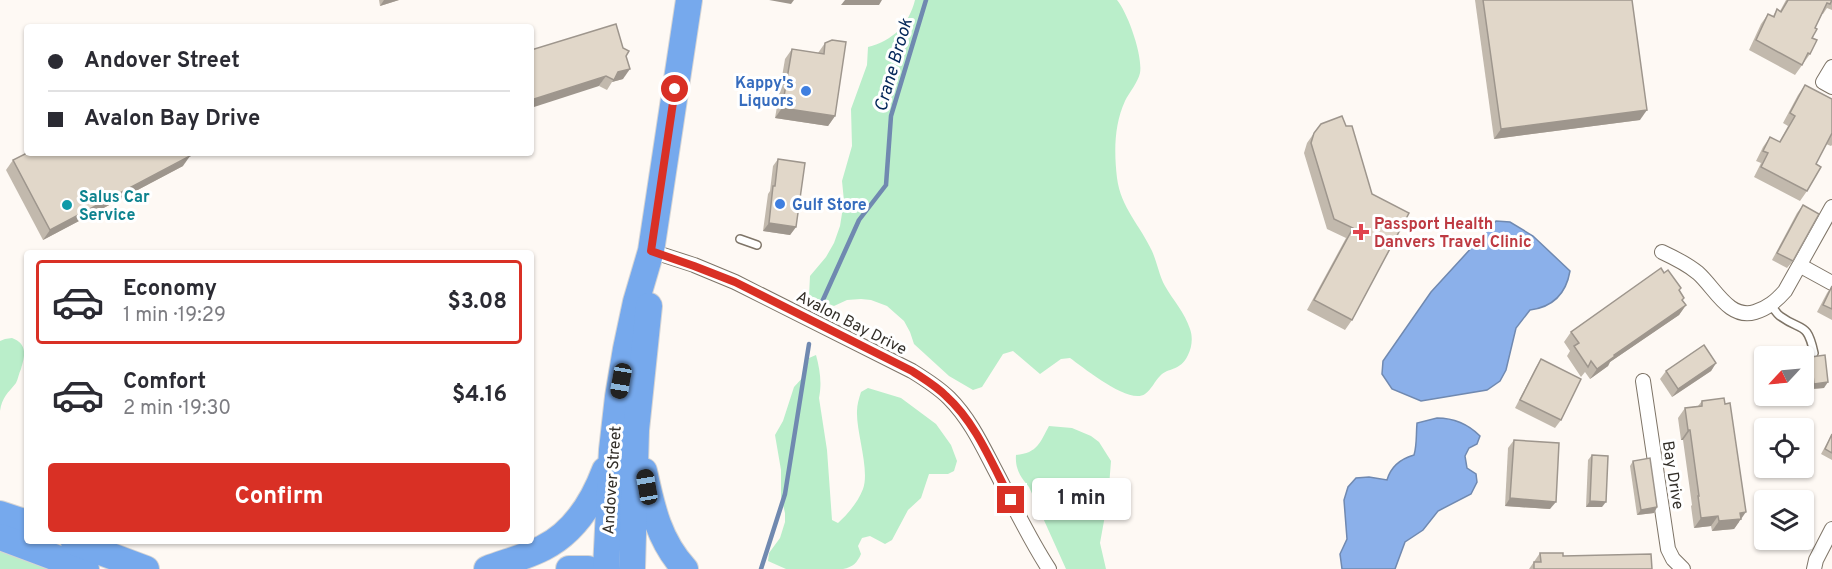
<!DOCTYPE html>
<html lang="en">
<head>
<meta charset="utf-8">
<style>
	:root { --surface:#fff; --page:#f7f7f7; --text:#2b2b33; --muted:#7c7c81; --line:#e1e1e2; --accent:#d93025 }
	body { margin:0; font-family:Overpass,sans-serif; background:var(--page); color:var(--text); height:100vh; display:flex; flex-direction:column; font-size:22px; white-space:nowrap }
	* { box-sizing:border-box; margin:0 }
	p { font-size:20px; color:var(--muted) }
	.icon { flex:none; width:33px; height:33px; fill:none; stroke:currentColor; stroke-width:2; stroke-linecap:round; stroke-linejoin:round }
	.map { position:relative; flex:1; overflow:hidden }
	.details { position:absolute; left:24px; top:250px; width:510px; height:294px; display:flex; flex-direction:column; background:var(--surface); border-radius:6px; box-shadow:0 2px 4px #0004 }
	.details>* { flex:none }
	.hud { position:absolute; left:24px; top:24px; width:510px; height:132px; border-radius:6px; box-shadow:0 2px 4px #0004; display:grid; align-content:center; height:132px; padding:0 24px; background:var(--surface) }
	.needle { width:39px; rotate:244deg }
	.fabs { position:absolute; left:1754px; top:346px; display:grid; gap:12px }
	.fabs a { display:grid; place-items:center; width:60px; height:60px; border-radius:6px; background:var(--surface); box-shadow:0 2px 4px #0004; font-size:30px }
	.end { position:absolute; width:27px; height:27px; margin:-14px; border:8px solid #d93025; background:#fff; box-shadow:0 0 0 3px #fff }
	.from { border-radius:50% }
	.bubble { position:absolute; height:42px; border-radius:6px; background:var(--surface); box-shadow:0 2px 4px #0004; font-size:20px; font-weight:700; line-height:42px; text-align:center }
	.car { position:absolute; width:18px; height:36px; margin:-18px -9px; border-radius:8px; box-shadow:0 0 4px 2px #0007; background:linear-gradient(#222 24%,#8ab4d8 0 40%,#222 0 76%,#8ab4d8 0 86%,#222 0) }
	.hud b { display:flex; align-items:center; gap:21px; height:57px; font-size:22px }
	.hud b+b { border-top:2px solid var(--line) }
	.hud i { width:15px; height:15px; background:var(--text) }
	ul { padding:10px 0 0; list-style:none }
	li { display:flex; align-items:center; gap:18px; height:84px; margin:0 12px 9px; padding:0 12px; border:3px solid transparent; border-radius:6px }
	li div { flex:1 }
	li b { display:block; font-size:22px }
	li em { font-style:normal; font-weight:700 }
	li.on { border-color:var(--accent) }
	li>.icon { width:54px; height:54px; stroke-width:1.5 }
	.cta { display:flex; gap:12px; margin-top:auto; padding:12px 24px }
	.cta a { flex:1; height:69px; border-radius:6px; background:var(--accent); color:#fff; font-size:24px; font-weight:700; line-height:69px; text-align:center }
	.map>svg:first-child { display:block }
</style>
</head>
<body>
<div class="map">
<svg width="1832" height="569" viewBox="0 0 1832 569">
	<rect width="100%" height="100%" fill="#fef9f4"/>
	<g fill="#baeeca">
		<path d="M915,0H1117C1128,13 1143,56 1140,73C1138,82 1129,93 1125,101C1114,125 1114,152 1117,178C1121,208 1140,225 1152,251C1157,262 1159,275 1165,286C1173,300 1185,313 1190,329C1193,337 1192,347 1188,355C1180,372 1168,367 1160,376C1155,381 1151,390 1145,394C1129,405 1084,368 1070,358L1061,359L1040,374L1013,351L1003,354L982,387L973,390L949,376L914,344L910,332L904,321L887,306L871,300L861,299L847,300L834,306L809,296L810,276L826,257L834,243L840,226L844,201L842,181L852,146L851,109L867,65L868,47C893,41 909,24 915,0Z"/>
		<path d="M12,338C28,344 25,356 21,369C19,373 18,379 16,383C8,393 2,397 0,411V341L5,339Z"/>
		<path d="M816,355C820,370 822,383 819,398L827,450L832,520L838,523C848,514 858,502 863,489C870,470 856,432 857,411C857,405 859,398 861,392L868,388L901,398L936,424L951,445L957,461L954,471L948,474H929L921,498L908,510L892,540L885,544L870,536L862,538L858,546L861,554C857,563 853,567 843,569H786L768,561L769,553L780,538L785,522V513L781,496V470L775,435L783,421L794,387L805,375L809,358Z"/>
		<path d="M1049,426L1072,428L1091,436L1099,442L1111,461L1108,499L1100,543L1106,569H1066L1029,487C1020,477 1015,468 1016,455C1038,453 1040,442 1049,426Z"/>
		<polygon points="0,545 50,569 0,569"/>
	</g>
	<g fill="#8bb0ea" stroke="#7089b0" stroke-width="1.5">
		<path d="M1496,221L1510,222L1533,236L1570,271C1566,294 1553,307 1530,310L1516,328L1506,370L1500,381L1487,390L1421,401L1392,389L1382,374L1383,361L1431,292Z"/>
		<path d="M1437,418C1454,418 1468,424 1480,436L1477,444L1469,448L1465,456L1467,468L1476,474L1477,482L1471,494L1438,511L1423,530L1405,542L1395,569H1342L1340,554L1347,539L1344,500L1348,487L1356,478L1369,477L1387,480C1391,466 1400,459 1414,455C1417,445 1416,435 1417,423Z"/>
	</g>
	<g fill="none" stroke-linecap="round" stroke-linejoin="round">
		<g stroke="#7089b0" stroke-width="4.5">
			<polyline points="822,302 859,220 886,185 891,116 926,0"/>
			<polyline points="761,569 785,494 809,344"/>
		</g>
		<g stroke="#7e7467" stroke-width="10">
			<g id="lane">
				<polyline points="740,239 757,245"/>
				<path d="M1771,305C1774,309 1777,314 1780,316C1802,332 1807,321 1814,353"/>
			</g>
		</g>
		<g stroke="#7e7467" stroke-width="16">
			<g id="street">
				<polyline points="1832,67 1823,82 1832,87"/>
				<path d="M651,251L694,265L735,282L912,371C925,379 938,387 949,398C969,418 981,443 994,468C1012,502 1028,537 1049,569"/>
				<path d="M1662,252C1675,258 1687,264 1698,273C1715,288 1729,320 1755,312C1768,308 1776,301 1785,291L1832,207"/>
				<polyline points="1801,266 1832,283"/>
				<polyline points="1643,381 1668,549 1673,559 1683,569"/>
				<polyline points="1814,569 1816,560 1832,529"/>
			</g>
		</g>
		<g stroke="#d6d5d4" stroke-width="28">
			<g id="highway">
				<path d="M644,471C652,508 659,541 685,569"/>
				<polyline points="0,514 27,523"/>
				<polyline points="0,537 86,569"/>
				<polyline points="74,542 146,569"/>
				<path d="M487,569C505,562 526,557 543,548C575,532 593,502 605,470"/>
				<polyline points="569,569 588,569"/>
				<polyline points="606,569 612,450 618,397 626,349 636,302 651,251 689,0"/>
				<polyline points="632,569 636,430 649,306"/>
			</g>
		</g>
		<use href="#lane" stroke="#fff" stroke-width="7"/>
		<use href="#street" stroke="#fff" stroke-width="14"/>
		<use href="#highway" stroke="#76a9ed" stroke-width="26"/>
	</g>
	<g fill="#c2b9ad">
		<polygon points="379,0 399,0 380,6"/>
		<polygon points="1475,0 1632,0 1640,120 1494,139"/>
		<polygon points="1786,0 1832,0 1832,10 1827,8 1823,14 1822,14 1815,28 1810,54 1795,75 1749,50 1761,24 1768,14 1773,16 1777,9 1780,11"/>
		<polygon points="825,43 835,116 828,126 775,118 785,59 792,49 818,53"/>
		<polygon points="623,48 626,56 623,79 612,82 607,90 599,86"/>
		<polygon points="1805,85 1832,99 1832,145 1831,146 1826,144 1816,164 1807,191 1800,201 1754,177 1761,163 1756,161 1763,147 1770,137 1779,142 1788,126 1783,123 1798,95"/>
		<polygon points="1346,126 1372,194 1352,320 1345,330 1307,310 1346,238 1327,229 1304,153 1307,143 1314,133"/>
		<polygon points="778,159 796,227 790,235 763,231 768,194 770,191 773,166"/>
		<polygon points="13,160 183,166 43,240 6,170"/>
		<polygon points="1803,205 1793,261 1787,268 1772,260 1797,213"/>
		<polygon points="1664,273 1684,298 1682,300 1686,305 1679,315 1610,362 1608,366 1590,379 1585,372 1581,377 1567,356 1570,351 1564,342 1571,332"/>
		<polygon points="1832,286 1832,320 1817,312 1827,293"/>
		<polygon points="1811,357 1824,388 1811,389 1808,362"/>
		<polygon points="1541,359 1561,420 1555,428 1515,408 1536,367"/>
		<polygon points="1716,363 1711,371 1672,397 1660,379 1666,371"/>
		<polygon points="1702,401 1739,522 1734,529 1712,531 1711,526 1694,528 1691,506 1692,505 1683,440 1681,440 1678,418 1685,408 1698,406"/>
		<polygon points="1832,434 1832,460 1821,454"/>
		<polygon points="1514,440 1550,509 1505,506 1508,448"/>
		<polygon points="1592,455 1602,507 1586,507 1588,460"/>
		<polygon points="1633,461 1657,507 1654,513 1637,515 1630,466"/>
		<polygon points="1540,553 1563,556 1652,569 1529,569"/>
	</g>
	<g fill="#9e968d">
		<polygon points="384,0 399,0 380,6"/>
		<polygon points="769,0 794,0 791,4"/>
		<polygon points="845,0 882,0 879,5 841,5"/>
		<polygon points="630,69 623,79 612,82 618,72"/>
		<polygon points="606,76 599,86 531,108 531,100"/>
		<polygon points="782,108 835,116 828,126 775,118"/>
		<polygon points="1647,110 1640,120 1494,139 1501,129"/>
		<polygon points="190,156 183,166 43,240 50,230"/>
		<polygon points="769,223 796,227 790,235 763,231"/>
		<polygon points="1686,305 1679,315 1610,362 1608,366 1590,379 1597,369 1614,355"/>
		<polygon points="1716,363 1711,371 1672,397 1678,389"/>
		<polygon points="1828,382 1824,388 1811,389 1814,384"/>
		<polygon points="1688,430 1690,430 1683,440 1681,440"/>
		<polygon points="1510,498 1556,502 1550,509 1505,506"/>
		<polygon points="1590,501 1606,502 1602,507 1586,507"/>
		<polygon points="1657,507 1654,513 1637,515 1641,510"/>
		<polygon points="1746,512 1734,529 1712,531 1719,521 1740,513"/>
		<polygon points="1718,516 1711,526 1694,528 1701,518"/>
	</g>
	<g fill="#e1d7c9" stroke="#9e968d" stroke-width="1.5">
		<polygon points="1483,0 1632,0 1647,110 1501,129"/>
		<polygon points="1788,0 1832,0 1830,4 1827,3 1815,28 1817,29 1812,38 1817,40 1810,54 1808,53 1802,65 1756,40 1768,14 1774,17 1777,9 1781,12"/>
		<polygon points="616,24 623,48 629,51 626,56 630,69 618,72 614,80 606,76 531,100 531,50"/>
		<polygon points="832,40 846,42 835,116 782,108 792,49 824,54 825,43"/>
		<polygon points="1805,85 1832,99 1832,133 1816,164 1821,167 1807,191 1761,167 1768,153 1763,151 1770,137 1780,142 1795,116 1790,113"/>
		<polygon points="1342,116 1346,126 1352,126 1372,194 1409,213 1352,320 1314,300 1353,228 1334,219 1311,143 1314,133 1321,124"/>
		<polygon points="27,153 189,153 190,156 50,230 13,160"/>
		<polygon points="778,159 805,163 796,227 769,223 773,186 775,186"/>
		<polygon points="1803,205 1819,214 1793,261 1777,253"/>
		<polygon points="1661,268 1664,273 1668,270 1681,288 1679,290 1684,298 1682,300 1686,305 1614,355 1615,356 1597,369 1591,361 1588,367 1574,346 1579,343 1571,332"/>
		<polygon points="1832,286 1832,309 1823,305"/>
		<polygon points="1704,345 1716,363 1678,389 1666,371"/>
		<polygon points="1825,355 1828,382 1814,384 1811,357"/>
		<polygon points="1541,359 1581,379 1561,420 1520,400"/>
		<polygon points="1724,398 1725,404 1730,403 1746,512 1740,513 1741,519 1719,521 1718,516 1701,518 1698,496 1699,496 1690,430 1688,430 1685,408 1702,406 1702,401"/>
		<polygon points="1832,434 1832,453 1825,449"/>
		<polygon points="1514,440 1559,443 1556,502 1510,498"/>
		<polygon points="1592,455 1608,456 1606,502 1590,501"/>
		<polygon points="1650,458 1657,507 1641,510 1633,461"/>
		<polygon points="1540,553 1563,553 1563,556 1651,554 1652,569 1534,569 1534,562 1541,562"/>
	</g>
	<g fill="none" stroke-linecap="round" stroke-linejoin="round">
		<path stroke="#d93025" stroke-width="8" d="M675,89L651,251L694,266L735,282L912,371C924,379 936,386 946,396C976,423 992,464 1011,500"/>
	</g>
	<g fill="#3f7fe0" stroke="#fff" stroke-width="2">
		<circle cx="806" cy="91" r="6"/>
		<circle cx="780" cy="204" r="6"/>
	</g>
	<circle fill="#0f9aa8" stroke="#fff" stroke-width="2" cx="67" cy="205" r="6"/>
	<path fill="#e0444e" stroke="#fff" stroke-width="2" d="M1358 223h6v6h6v6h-6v6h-6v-6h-6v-6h6z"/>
	<g text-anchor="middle" stroke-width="6" stroke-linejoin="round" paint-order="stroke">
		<g font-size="16" font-weight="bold" fill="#366cbe" stroke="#fff" text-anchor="end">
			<text x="794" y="88">Kappy's<tspan x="794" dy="18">Liquors</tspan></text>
			<text x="792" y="210" text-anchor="start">Gulf Store</text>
		</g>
		<g font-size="16" font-weight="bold" fill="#0d838f" stroke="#fff" text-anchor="start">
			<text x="79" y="202">Salus Car<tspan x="79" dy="18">Service</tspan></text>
		</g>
		<g font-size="16" font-weight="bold" fill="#be3a42" stroke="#fff" text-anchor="start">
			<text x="1374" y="229">Passport Health<tspan x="1374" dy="18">Danvers Travel Clinic</tspan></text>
		</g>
		<g font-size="16" fill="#322e28" stroke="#fff">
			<text transform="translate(852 322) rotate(27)" y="6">Avalon Bay Drive</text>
			<text transform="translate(1674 475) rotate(81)" y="6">Bay Drive</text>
			<text transform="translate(611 480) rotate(-86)" y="6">Andover Street</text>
		</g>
		<g font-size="18" font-style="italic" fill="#042759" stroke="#fff">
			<text transform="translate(893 65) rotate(-74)" y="6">Crane Brook</text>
		</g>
	</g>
</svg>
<div class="fabs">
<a><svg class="needle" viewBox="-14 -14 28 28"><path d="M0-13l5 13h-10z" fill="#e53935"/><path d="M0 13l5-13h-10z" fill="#7c7c81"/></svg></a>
<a><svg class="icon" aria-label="locate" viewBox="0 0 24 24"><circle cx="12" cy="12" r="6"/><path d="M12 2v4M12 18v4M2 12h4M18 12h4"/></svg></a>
<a><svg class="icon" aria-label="layers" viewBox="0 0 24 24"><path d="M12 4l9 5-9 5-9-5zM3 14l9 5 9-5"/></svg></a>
</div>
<i class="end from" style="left:675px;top:89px"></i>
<i class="end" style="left:1011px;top:500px"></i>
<div class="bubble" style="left:1032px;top:478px;width:99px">1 min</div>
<i class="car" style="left:621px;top:381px;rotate:190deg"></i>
<i class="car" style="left:647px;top:487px;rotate:350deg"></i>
<div class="hud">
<b><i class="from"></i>Andover Street</b>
<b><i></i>Avalon Bay Drive</b>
</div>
<section class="details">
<ul>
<li class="on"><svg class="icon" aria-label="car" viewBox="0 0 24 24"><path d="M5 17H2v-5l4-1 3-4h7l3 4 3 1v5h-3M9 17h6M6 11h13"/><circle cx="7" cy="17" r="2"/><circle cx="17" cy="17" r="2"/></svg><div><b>Economy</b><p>1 min · 19:29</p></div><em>$3.08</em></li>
<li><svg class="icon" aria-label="car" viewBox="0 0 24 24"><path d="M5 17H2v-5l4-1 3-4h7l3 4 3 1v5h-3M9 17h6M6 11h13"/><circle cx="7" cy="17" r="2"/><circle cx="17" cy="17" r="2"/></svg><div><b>Comfort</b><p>2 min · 19:30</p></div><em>$4.16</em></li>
</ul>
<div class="cta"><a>Confirm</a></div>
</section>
</div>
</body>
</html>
